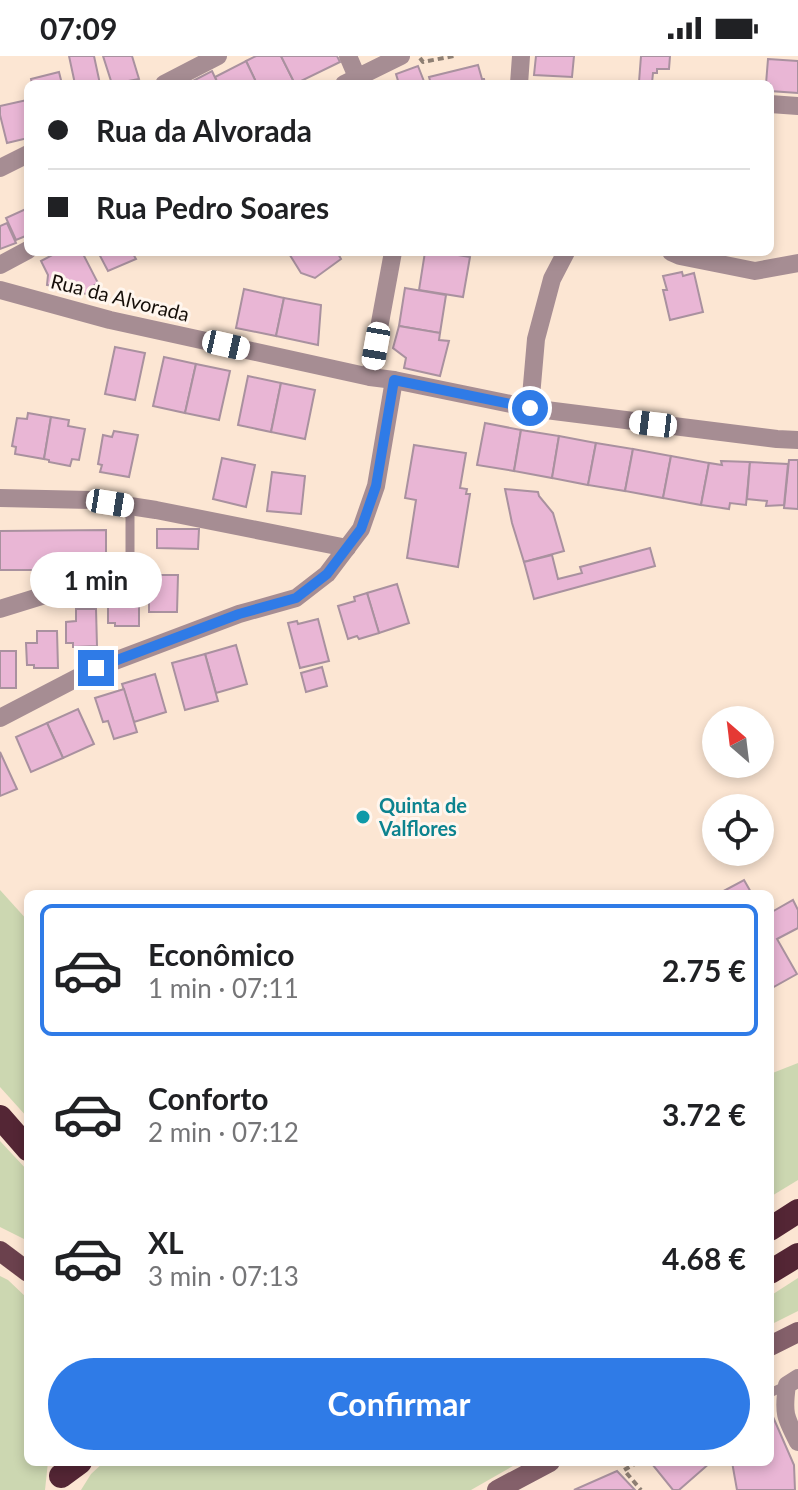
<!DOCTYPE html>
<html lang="pt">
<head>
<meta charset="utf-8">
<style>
	:root { --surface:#fff; --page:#f2f2f2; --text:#202124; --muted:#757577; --line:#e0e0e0; --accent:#2f7be7 }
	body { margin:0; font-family:Lato,sans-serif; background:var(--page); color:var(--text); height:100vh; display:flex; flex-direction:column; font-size:30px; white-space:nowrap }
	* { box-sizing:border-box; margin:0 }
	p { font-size:26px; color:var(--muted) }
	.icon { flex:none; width:44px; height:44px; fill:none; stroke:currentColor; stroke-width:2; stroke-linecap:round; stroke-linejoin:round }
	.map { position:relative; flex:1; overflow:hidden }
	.side { position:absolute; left:24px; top:834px; width:750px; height:576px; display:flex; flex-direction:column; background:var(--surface); border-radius:12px; box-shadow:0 4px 12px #0003 }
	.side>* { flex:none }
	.banner { position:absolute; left:24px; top:24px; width:750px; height:176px; border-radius:12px; box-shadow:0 4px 12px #0003; display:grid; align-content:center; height:176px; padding:0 24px; background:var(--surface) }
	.needle { width:52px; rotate:332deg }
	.tools { position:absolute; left:702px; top:650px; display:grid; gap:16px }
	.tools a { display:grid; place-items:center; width:72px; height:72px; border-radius:50%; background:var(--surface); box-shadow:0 4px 12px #0003; font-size:40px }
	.end { position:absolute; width:36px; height:36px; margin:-18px; border:10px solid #2f7be7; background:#fff; box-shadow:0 0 0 4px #fff }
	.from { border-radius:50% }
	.bubble { position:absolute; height:56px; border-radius:28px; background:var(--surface); box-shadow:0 4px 12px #0003; font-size:26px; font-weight:700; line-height:56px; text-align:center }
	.car { position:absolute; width:24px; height:48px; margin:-24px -12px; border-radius:10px; box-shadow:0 0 6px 2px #0007; background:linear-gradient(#fff 24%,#345 0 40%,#fff 0 76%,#345 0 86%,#fff 0) }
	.banner b { display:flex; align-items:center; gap:28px; height:76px; font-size:30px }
	.banner b+b { border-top:2px solid var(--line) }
	.banner i { width:20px; height:20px; background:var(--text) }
	ul { padding:14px 0 0; list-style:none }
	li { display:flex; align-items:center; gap:24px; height:132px; margin:0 16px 12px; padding:0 8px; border:4px solid transparent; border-radius:12px }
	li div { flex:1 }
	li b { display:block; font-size:30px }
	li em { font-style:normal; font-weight:700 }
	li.on { border-color:var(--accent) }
	li>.icon { width:72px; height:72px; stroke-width:1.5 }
	.action { display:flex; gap:16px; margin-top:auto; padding:16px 24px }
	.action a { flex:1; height:92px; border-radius:48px; background:var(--accent); color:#fff; font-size:32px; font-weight:700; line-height:92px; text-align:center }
	.status { display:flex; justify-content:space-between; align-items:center; height:56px; padding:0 40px; background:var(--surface); direction:ltr }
	.status svg { height:22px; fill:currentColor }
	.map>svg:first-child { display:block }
</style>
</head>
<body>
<div class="status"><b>07:09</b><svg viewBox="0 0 49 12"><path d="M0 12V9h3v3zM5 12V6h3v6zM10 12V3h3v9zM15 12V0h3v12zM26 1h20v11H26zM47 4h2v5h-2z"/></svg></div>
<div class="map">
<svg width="798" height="1434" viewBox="0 0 798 1434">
	<rect width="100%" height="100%" fill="#fce6d3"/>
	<g fill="#ccd7b1">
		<polygon points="0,834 28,865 28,1062 0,1031"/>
		<polygon points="798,1007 798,1124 770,1141 770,1018"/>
		<polygon points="0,1085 28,1115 28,1185 0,1171"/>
		<polygon points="0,1220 8,1224 28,1243 28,1406 48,1406 45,1434 0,1434"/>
		<polygon points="798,1222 798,1255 770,1269 770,1240"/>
		<polygon points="104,1406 263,1406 343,1410 394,1406 520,1406 471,1434 81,1434 91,1418"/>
	</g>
	<g fill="#e9b6d5" stroke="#a9919f" stroke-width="2">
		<polygon points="69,0 94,0 100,28 75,28"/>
		<polygon points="103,0 132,0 139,23 112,28"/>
		<polygon points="256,0 281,0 295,28 257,28 246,5"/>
		<polygon points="281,0 337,0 340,6 295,28"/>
		<polygon points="536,0 574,0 572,21 534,19"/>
		<polygon points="641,0 670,0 669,13 657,13 657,17 653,17 652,27 639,26"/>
		<polygon points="768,3 798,5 798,37 770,35 770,28 766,28"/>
		<polygon points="246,5 257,28 218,28 215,21"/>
		<polygon points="478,9 482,23 484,23 485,28 431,28 429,21"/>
		<polygon points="418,10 425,28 399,28 396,18"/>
		<polygon points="212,15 218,28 187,28"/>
		<polygon points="59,16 62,28 32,28 31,23"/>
		<polygon points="27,44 28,82 7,87 0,59 0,50"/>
		<polygon points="28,152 28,179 16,184 6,162"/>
		<polygon points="7,167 16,187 0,193 0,170"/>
		<polygon points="58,196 82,196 98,227 91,231 91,239 47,229 48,219 41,205"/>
		<polygon points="98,196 132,196 136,203 108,215"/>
		<polygon points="288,196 337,196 341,203 315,222 301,217"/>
		<polygon points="425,196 440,196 470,201 463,241 419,234"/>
		<polygon points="682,216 683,220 694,217 703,256 670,264 663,234 667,234 663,220"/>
		<polygon points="405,232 446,239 440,277 399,270"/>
		<polygon points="244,233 284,242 276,280 236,272"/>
		<polygon points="284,242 321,249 318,289 276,280"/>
		<polygon points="399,270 440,277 439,284 449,285 440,320 404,312 406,302 393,292"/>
		<polygon points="115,291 145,297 135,344 105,338"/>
		<polygon points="164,301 196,308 185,357 153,350"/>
		<polygon points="196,308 230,315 219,364 185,357"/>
		<polygon points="248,320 281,327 271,376 238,369"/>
		<polygon points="281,327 315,334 305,383 271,376"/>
		<polygon points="28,357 51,361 44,403 15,398 16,391 12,390 17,362 27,363"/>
		<polygon points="51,361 69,364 68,370 85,373 79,404 72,403 70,410 49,406 49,404 44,403"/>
		<polygon points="485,367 521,374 514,415 477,409"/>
		<polygon points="521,374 559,380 552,422 514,415"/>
		<polygon points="114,375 138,379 129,421 100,416 102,409 98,408 103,379 112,381"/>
		<polygon points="559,380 596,387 588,429 552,422"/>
		<polygon points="596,387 633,393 625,435 588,429"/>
		<polygon points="414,389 466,397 460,432 467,433 466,438 470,438 458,511 407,502 416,444 405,442"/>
		<polygon points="633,393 671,400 663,442 625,435"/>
		<polygon points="671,400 709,407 701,449 663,442"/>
		<polygon points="222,402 255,409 246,451 213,443"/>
		<polygon points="789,404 798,404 798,453 784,452"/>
		<polygon points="721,405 750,406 746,449 730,447 729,453 701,449 709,407 722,409"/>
		<polygon points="750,406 788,408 784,449 766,450 767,445 747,443"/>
		<polygon points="272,416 305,420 301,458 267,455"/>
		<polygon points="505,433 538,436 539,440 553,457 564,495 524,506 512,467"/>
		<polygon points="157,473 199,473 198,493 157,492"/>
		<polygon points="106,474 106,514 0,514 0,475"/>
		<polygon points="650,492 655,510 534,543 524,506 552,499 558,523 582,517 580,511"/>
		<polygon points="156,519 178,519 177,556 149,556 149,533 156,533"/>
		<polygon points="397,528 409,567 379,577 367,537"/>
		<polygon points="118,533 139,533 139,570 115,570 115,567 108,567 108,545 118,545"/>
		<polygon points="367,537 379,577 359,583 357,580 348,583 338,550 355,545 354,541"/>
		<polygon points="76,553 96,553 97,590 73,591 73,587 66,587 66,566 76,565"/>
		<polygon points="318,563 329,605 300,612 288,567 297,565 298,568"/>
		<polygon points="37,575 57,575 58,612 34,612 34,609 27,609 26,587 37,587"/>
		<polygon points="236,589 247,628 216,637 205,598"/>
		<rect x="0" y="595" width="16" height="37"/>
		<polygon points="205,598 218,645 185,654 172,607"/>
		<polygon points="322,611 327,630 306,636 301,617"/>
		<polygon points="155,618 166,656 134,666 122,628"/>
		<polygon points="124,633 137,676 114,683 108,665 103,666 95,642"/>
		<polygon points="78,653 94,688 63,702 47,667"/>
		<polygon points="47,667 63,702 31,716 16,681"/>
		<polygon points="0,696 17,733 0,740"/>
		<polygon points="744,824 752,838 718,838"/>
		<polygon points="793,844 798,854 798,872 777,883 797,918 770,933 770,857"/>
		<polygon points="770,1354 794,1409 795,1434 737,1434 732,1406 770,1406"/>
		<polygon points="655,1406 711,1406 679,1434 673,1434 652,1408"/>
		<polygon points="617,1415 635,1434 574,1434"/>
	</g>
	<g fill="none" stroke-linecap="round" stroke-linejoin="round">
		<g stroke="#8e7f73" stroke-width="4" stroke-dasharray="6 4" stroke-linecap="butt">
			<polyline points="420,2 423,6 454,0"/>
			<polyline points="638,1406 624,1414 641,1434"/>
		</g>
		<g stroke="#a68d93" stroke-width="9">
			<polyline points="130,502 130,450"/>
			<polyline points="770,1337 787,1329"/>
		</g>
		<g stroke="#a68d93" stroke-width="18">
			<polyline points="348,0 360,28"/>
			<polyline points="164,28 218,0"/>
			<polyline points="344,28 401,0"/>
			<polyline points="519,28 521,0"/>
			<polyline points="770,48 798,50"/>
			<polyline points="0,112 28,98"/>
			<polyline points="671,196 680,200 755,215 798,207"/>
			<polyline points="0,209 28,194"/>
			<polyline points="0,234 110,264 370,321 394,324 530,352 777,383 798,384"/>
			<polyline points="370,321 393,196"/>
			<polyline points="530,352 536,283 552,223 566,196"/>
			<polyline points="0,442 91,444 156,454 347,492"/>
			<polyline points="0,553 97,523"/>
			<polyline points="0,662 96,612 239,558 296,542 327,518 361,473 376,430 394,324"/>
			<path d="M798,1322L787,1329C783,1357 785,1361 798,1386"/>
		</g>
		<g stroke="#84606a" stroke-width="20">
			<polyline points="770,1290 798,1276"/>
			<polyline points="497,1434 550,1406"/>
		</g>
		<polyline stroke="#6b414d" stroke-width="20" points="0,1195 28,1216"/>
		<g stroke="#542635" stroke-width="24">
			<polyline points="0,1061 28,1093"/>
			<polyline points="770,1173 798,1155"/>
			<polyline points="770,1216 798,1199"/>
			<polyline points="61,1420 80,1406"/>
		</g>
	</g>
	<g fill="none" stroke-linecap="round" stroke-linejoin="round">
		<polyline stroke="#2f7be7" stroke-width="10" points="96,612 239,558 296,542 327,518 361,473 376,430 394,324 530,352"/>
	</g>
	<circle fill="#0f9aa8" stroke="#fff6ee" stroke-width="3" cx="363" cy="761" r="8"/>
	<g text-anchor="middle" stroke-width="6" stroke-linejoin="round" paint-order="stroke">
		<g font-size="20" fill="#150e08" stroke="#fff6ee">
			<text transform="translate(120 242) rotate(14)" y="7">Rua da Alvorada</text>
		</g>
		<g font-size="20" font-weight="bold" fill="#0d838f" stroke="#fff6ee" text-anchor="start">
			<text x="379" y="757">Quinta de<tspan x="379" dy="23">Valflores</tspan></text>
		</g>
	</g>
</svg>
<div class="tools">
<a><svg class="needle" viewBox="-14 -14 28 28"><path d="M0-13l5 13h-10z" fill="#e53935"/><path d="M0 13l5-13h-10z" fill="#757577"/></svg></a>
<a><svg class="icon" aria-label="locate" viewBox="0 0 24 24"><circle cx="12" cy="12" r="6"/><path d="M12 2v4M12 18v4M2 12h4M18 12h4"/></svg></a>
</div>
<i class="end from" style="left:530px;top:352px"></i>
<i class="end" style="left:96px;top:612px"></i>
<div class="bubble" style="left:30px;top:496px;width:132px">1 min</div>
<i class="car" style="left:226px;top:289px;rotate:103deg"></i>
<i class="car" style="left:376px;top:290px;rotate:190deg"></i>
<i class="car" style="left:653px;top:368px;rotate:277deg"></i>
<i class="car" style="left:110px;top:447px;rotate:99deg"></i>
<div class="banner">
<b><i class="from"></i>Rua da Alvorada</b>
<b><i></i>Rua Pedro Soares</b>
</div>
<section class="side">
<ul>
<li class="on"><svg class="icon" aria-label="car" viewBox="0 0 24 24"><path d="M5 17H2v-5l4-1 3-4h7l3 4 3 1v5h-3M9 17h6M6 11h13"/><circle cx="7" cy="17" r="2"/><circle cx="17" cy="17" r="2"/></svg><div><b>Econômico</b><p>1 min · 07:11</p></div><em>2.75 €</em></li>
<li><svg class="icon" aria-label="car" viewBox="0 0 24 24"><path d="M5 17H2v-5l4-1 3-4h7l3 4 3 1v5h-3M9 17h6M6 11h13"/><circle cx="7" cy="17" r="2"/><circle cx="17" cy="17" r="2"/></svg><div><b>Conforto</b><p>2 min · 07:12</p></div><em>3.72 €</em></li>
<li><svg class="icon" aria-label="car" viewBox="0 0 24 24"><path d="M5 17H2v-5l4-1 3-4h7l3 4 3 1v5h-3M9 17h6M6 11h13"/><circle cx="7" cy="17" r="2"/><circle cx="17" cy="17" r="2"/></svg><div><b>XL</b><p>3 min · 07:13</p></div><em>4.68 €</em></li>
</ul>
<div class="action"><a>Confirmar</a></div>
</section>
</div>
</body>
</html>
